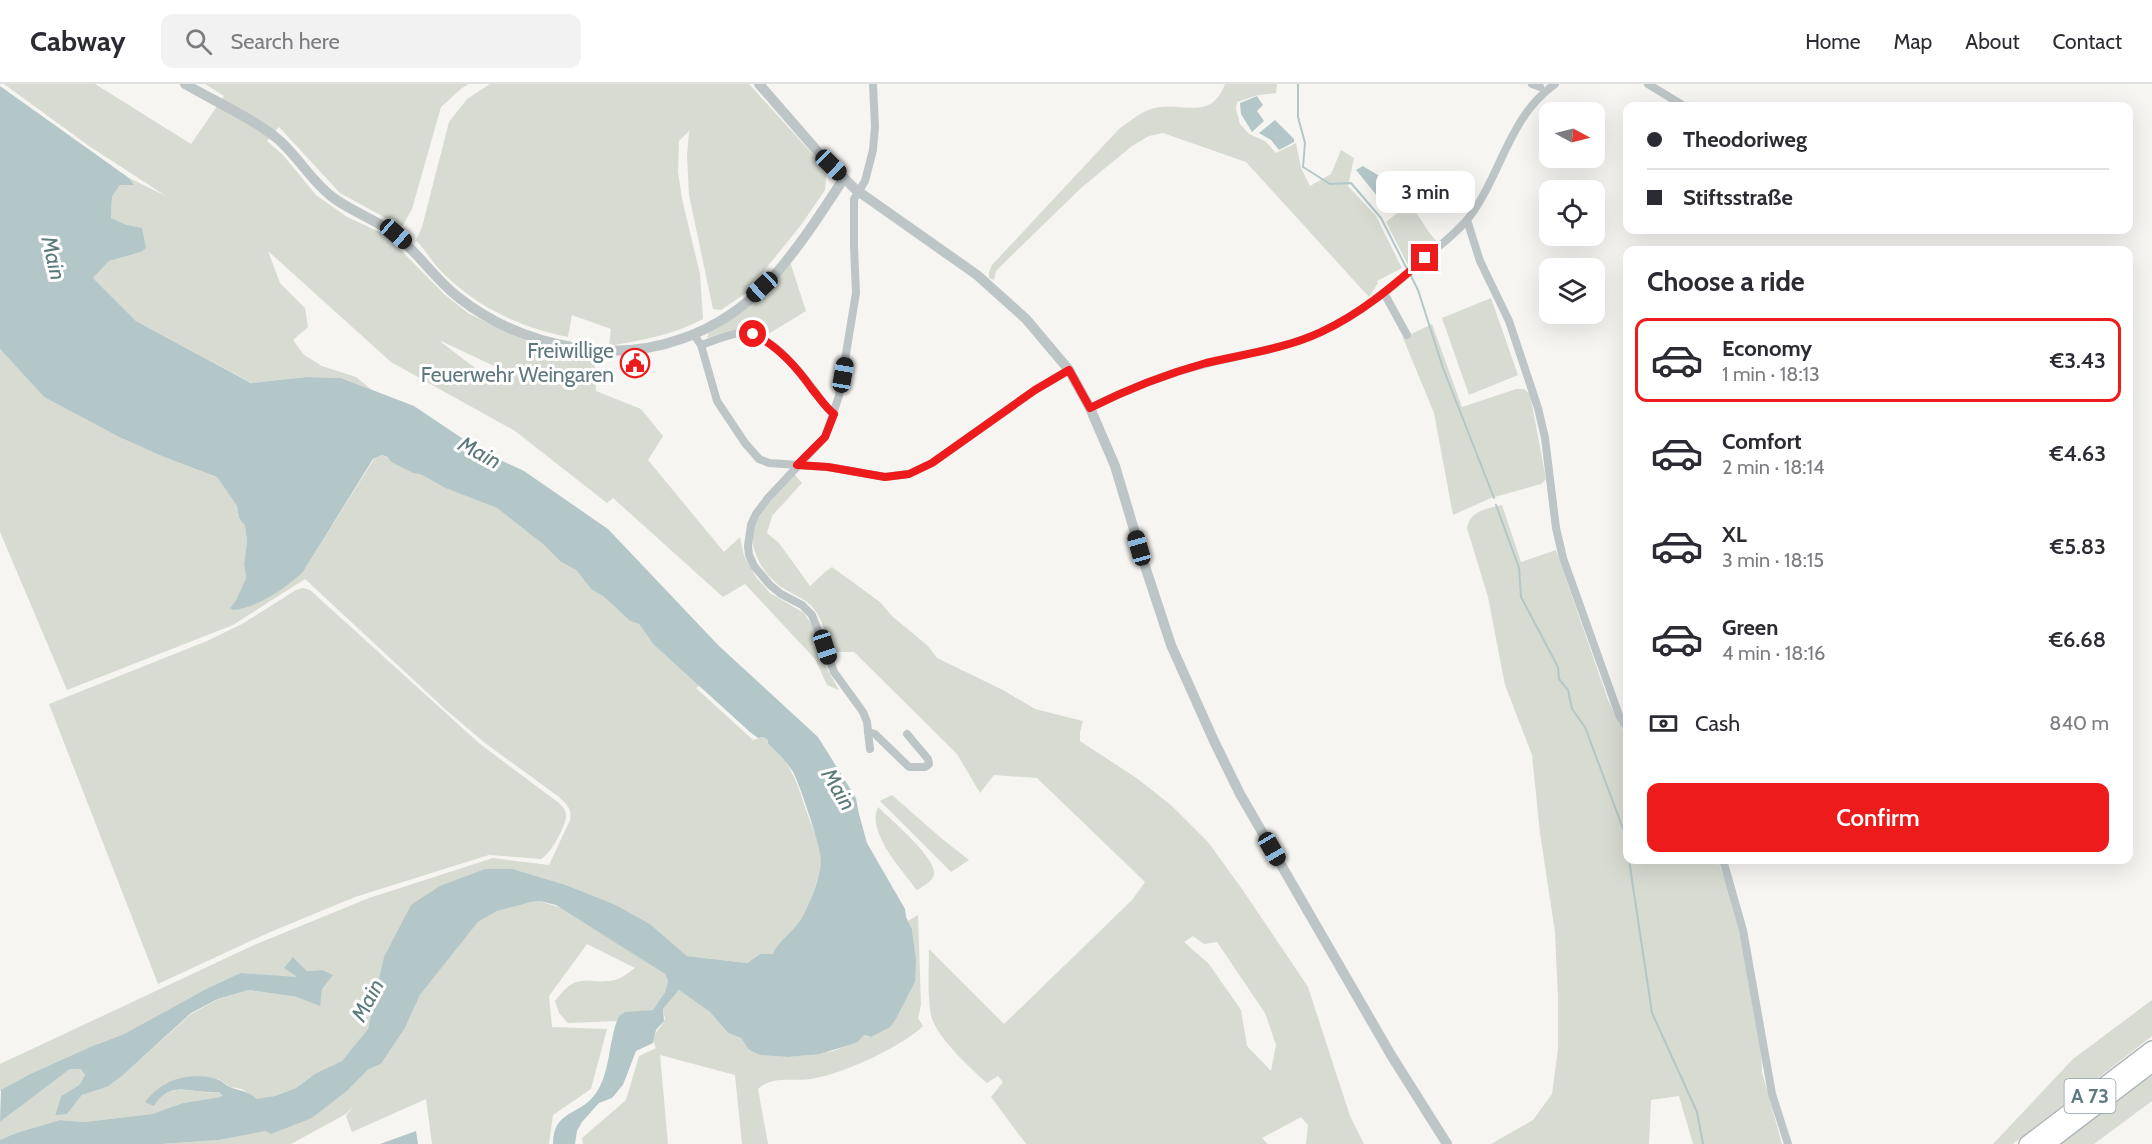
<!DOCTYPE html>
<html lang="en">
<head>
<meta charset="utf-8">
<style>
	:root { --surface:#fff; --page:#f2f2f3; --text:#2b2b33; --muted:#7c7c81; --line:#e1e1e2; --accent:#ee1b1c }
	body { margin:0; font-family:Cabin,sans-serif; background:var(--page); color:var(--text); height:100vh; display:flex; flex-direction:column; font-size:22px; white-space:nowrap }
	* { box-sizing:border-box; margin:0 }
	p { font-size:20px; color:var(--muted) }
	.icon { flex:none; width:33px; height:33px; fill:none; stroke:currentColor; stroke-width:2; stroke-linecap:round; stroke-linejoin:round }
	.map { position:relative; flex:1; overflow:hidden }
	.panel { position:absolute; left:1623px; top:162px; width:510px; height:618px; display:flex; flex-direction:column; background:var(--surface); border-radius:12px; box-shadow:0 6px 24px #0002 }
	.panel>* { flex:none }
	.hud { position:absolute; left:1623px; top:18px; width:510px; height:132px; border-radius:12px; box-shadow:0 6px 24px #0002; display:grid; align-content:center; height:132px; padding:0 24px; background:var(--surface) }
	.needle { width:39px; rotate:97deg }
	.fabs { position:absolute; left:1539px; top:18px; display:grid; gap:12px }
	.fabs a { display:grid; place-items:center; width:66px; height:66px; border-radius:12px; background:var(--surface); box-shadow:0 6px 24px #0002; font-size:30px }
	.end { position:absolute; width:27px; height:27px; margin:-14px; border:8px solid #ee1b1c; background:#fff; box-shadow:0 0 0 3px #fff }
	.from { border-radius:50% }
	.bubble { position:absolute; height:42px; border-radius:12px; background:var(--surface); box-shadow:0 6px 24px #0002; font-size:20px; font-weight:600; line-height:42px; text-align:center }
	.car { position:absolute; width:18px; height:36px; margin:-18px -9px; border-radius:8px; box-shadow:0 0 4px 2px #0007; background:linear-gradient(#222 24%,#8ab4d8 0 40%,#222 0 76%,#8ab4d8 0 86%,#222 0) }
	.hud b { display:flex; align-items:center; gap:21px; height:57px; font-size:22px }
	.hud b+b { border-top:2px solid var(--line) }
	.hud i { width:15px; height:15px; background:var(--text) }
	ul { padding:0; list-style:none }
	li { display:flex; align-items:center; gap:18px; height:84px; margin:0 12px 9px; padding:0 12px; border:3px solid transparent; border-radius:12px }
	li div { flex:1 }
	li b { display:block; font-size:22px }
	li em { font-style:normal; font-weight:600 }
	li.selected { border-color:var(--accent) }
	li>.icon { width:54px; height:54px; stroke-width:1.5 }
	h2 { padding:0 24px; font-size:27px; line-height:72px }
	.pay { display:flex; align-items:center; gap:15px; height:66px; padding:0 24px; font-size:22px }
	.pay p { margin-inline-start:auto }
	.action { display:flex; gap:12px; margin-top:auto; padding:12px 24px }
	.action a { flex:1; height:69px; border-radius:12px; background:var(--accent); color:#fff; font-size:24px; font-weight:600; line-height:69px; text-align:center }
	header { display:flex; align-items:center; gap:36px; box-sizing:border-box; height:84px; padding:0 30px; background:var(--surface); border-bottom:2px solid var(--line) }
	header strong { font-size:28px }
	nav { display:flex; gap:33px; margin-inline-start:auto; font-size:21px }
	.search { width:420px; height:54px; background:var(--page); display:flex; align-items:center; gap:15px; box-sizing:border-box; padding:0 21px; border-radius:12px; color:var(--muted); font-size:22px }
	.map>svg:first-child { display:block }
</style>
</head>
<body>
<header>
<strong>Cabway</strong>
<div class="search"><svg class="icon" aria-label="search" viewBox="0 0 24 24"><circle cx="10" cy="10" r="6"/><path d="M15 15l6 6"/></svg>Search here</div>
<nav><a>Home</a><a>Map</a><a>About</a><a>Contact</a></nav>
</header>
<div class="map">
<svg width="2152" height="1060" viewBox="0 0 2152 1060">
	<rect width="100%" height="100%" fill="#f6f5f2"/>
	<g fill="#d7dbd1" fill-rule="evenodd">
		<path d="M4,0H95L191,60L224,12L205,0H469L462,4L441,23L412,125L402,143L340,109L279,43L267,57L283,71L316,111L347,133L386,151L445,211L468,229L498,244L534,260L594,271L596,307L641,325L663,352L648,376L724,468L740,453L744,472L756,493L770,509L804,529L812,541L825,581L839,606L827,601L815,575L745,500L723,513L613,414L607,419L515,347L391,278L268,167L280,199L305,224L308,243L293,256L304,271L322,282L356,293L372,306L341,294L306,293L252,299L136,237L93,194L109,177L141,168L142,144L124,140L111,135L112,113L120,101L133,100L129,94L166,112L89,62ZM441,257L496,283L492,297L441,258Z"/>
		<path d="M490,0H749L827,86L825,106L801,141L746,209L721,226L713,225L689,111L687,72L689,47L679,57L678,88L682,115L700,190L703,235C673,251 643,256 609,262L611,245L572,231L568,253C521,243 485,227 449,195C436,184 427,168 416,156L422,143L449,38L467,15Z"/>
		<path d="M1225,0H1277L1276,9L1258,11L1237,18L1236,25L1240,40L1249,50L1265,57L1276,69L1296,59L1301,84L1310,102L1331,90L1341,66L1354,74L1348,102L1376,132L1402,184L1377,197L1378,199L1369,213L1246,78L1163,49L1149,52L1132,62L1081,104L1003,180L996,187L994,196L989,194V188L992,181L1119,45C1129,38 1139,29 1151,25C1181,15 1210,40 1225,0Z"/>
		<polygon points="1410,119 1428,147 1437,158 1409,183 1386,138"/>
		<polygon points="790,178 806,227 765,252 747,245 729,247 707,254 709,248"/>
		<polygon points="1491,214 1518,291 1469,311 1442,234"/>
		<polygon points="1432,240 1462,323 1516,305 1524,305 1530,310 1546,395 1541,400 1491,414 1453,431 1434,329 1403,254"/>
		<path d="M0,265L44,313L119,353L164,373L217,393L237,422L239,434L245,442L247,457L244,480L246,494L236,516L230,524L303,488L374,375L382,371L413,389L422,391L445,404L497,424L544,461L561,478L576,486L592,506L603,512L630,537L639,540L653,560L700,602L696,604L753,656L763,653L768,656V660C789,675 798,700 805,723C810,739 819,755 821,771C823,786 807,830 798,841C790,851 781,860 774,870H760L747,879L687,872L650,840L616,821L566,801L513,785H485L371,933L368,945L362,954L342,977L316,989L296,1004L275,1012L257,1016L242,1005L230,1003L219,995L181,994L159,1014C179,998 196,1011 219,1008L222,1010L220,1013L183,1019L153,1030L84,1038L60,1036L16,1049L0,1056V1038L70,985H82L85,991L79,1001L61,1012L55,1030H67L82,1011L107,1003L121,993L191,930L219,915L249,906L297,913L322,886L307,887L293,873L299,894L240,889L206,905L124,950L90,963L30,990L0,1007V980L254,861L369,814L493,774L549,781L570,736C572,724 567,721 559,713L485,659L446,626L305,495L233,541L67,606L0,448Z"/>
		<path d="M795,391L802,399L772,432L767,449L779,459L810,502L825,488L832,483L880,518L893,533L928,562L937,574L1003,606L1035,625L1083,637L1080,648V657L1138,695L1172,722L1208,758L1242,805L1308,903L1350,1032L1364,1060H1306L1308,1041L1301,1033L1262,1054L1268,1060H1026L991,1013L1003,998L998,992L987,999C970,984 936,953 931,931C927,910 929,886 929,865L1004,940L1132,816L1145,798L1037,694L994,691L980,709L957,670L854,568H829C827,554 823,536 814,525C805,513 787,509 776,499C762,487 746,461 755,441C764,422 781,406 795,391ZM1193,852L1204,860L1217,858L1265,929L1276,961L1271,987L1247,962L1241,926L1209,880L1184,858Z"/>
		<path d="M1502,421L1521,478L1556,466L1608,616L1627,655L1628,776H1718L1734,823L1744,863L1761,961L1762,988L1782,1060H1693L1679,1012L1651,1016L1649,1060H1491L1533,1036L1552,1010L1558,964V915L1555,848L1540,749L1532,671L1505,601L1488,513L1467,444C1470,426 1487,425 1502,421Z"/>
		<path d="M303,504L310,506L480,660L559,719C563,723 566,726 566,732C566,742 550,771 541,775L489,771L355,813L268,849L158,900L49,620L207,557L242,540L296,506Z"/>
		<polygon points="892,711 941,754 969,776 951,788 880,717"/>
		<path d="M878,723C890,735 938,775 934,791C932,798 923,802 917,806C903,787 866,748 878,723Z"/>
		<path d="M540,817L567,826L665,890L668,897L665,908L653,926L624,929L617,937L568,939L559,929L555,917C579,885 585,902 615,896C621,895 629,888 635,884L587,860L549,912L552,943L607,945L591,1005L553,1031L549,1060H432L426,1015L352,1048L346,1032L354,1021L346,1030L291,1060H162L219,1056L266,1047L312,1034L347,1007L369,985L381,980L405,944L420,911L478,838L497,827L517,820Z"/>
		<path d="M918,831L921,921L918,934L923,942C900,964 842,990 811,995C792,998 773,991 758,1005L768,1060H742L735,991L660,971L668,1060H583L582,1054L626,1016L639,972L656,964C649,951 661,945 665,935L663,925L679,906L710,928L728,949L741,954L749,966L760,971L789,973L833,967L858,958L864,951L869,953L896,935L915,898V868L912,845L908,837Z"/>
		<polygon points="2152,916 2152,952 2013,1060 1993,1060 2073,975"/>
		<polygon points="2152,990 2152,1017 2094,1060 2061,1060"/>
	</g>
	<g fill="#b4c7c8">
		<path d="M0,2L129,94L134,101H120L112,113L111,134L124,140L142,144L146,164L141,168L109,177L93,194L136,237L251,299L306,293L341,294L414,322L481,367L524,387L608,445L719,562L818,653L856,714L859,730L867,759L905,825L906,833L912,845L916,876L915,898L896,935L890,943L871,953L864,951L858,958L850,961L819,970L788,973L760,971L749,966L741,954L728,949L710,928L679,906L663,925L664,937L656,946L653,959L636,967L623,1001L612,1014L599,1019L582,1038L577,1047L575,1060H553C553,1025 581,1032 596,1009C611,987 608,956 619,932L625,928L653,926L665,908L668,897L665,890L556,821L540,817L531,818L497,827L478,838L420,911L405,944L381,980L369,985L347,1007L312,1034L271,1050L266,1047L219,1056L162,1060H0V1056L16,1049L60,1036L84,1038L152,1030L183,1019L220,1013L222,1011L219,1008C193,1011 171,994 154,1022L145,1018C162,996 189,987 216,995C222,996 226,1002 232,1004C242,1007 249,1008 257,1015L275,1012L296,1004L316,989L342,977L368,945L384,873L411,821L440,802L485,785H513L566,801L616,821L650,840L687,872L747,879L760,870H773C780,854 797,846 804,830C812,814 820,794 821,776C822,766 799,698 793,688C787,679 777,667 768,660V656L763,653L758,654L750,648L653,560L639,540L630,537L603,512L592,506L576,486L561,478L544,461L497,424L445,404L422,391L413,389L393,379L387,373L382,371L373,375L303,488C284,505 259,523 233,526L230,524L236,516L246,494L244,480L247,457L245,442L239,434L237,422L217,393L164,373L119,353L44,313L0,265Z"/>
		<polygon points="1257,12 1263,21 1257,27 1264,37 1252,48 1241,30 1240,19"/>
		<polygon points="1275,36 1294,55 1294,58 1279,66 1271,56 1259,49"/>
		<polygon points="1363,82 1404,107 1405,113 1400,118 1386,123 1356,86"/>
		<polygon points="293,873 307,887 322,886 333,891 322,905 320,922 297,913 249,906 218,915 191,929 121,993 107,1003 82,1011 67,1030 55,1031 61,1012 79,1001 85,991 81,985 70,985 0,1038 1,1006 30,990 90,963 124,950 206,905 240,889 297,893 284,884"/>
		<polygon points="416,1047 418,1060 380,1060"/>
	</g>
	<g fill="none" stroke-linecap="round" stroke-linejoin="round">
		<g stroke="#b4c7c8" stroke-width="2">
			<polyline points="1298,0 1298,33 1305,59 1303,83 1330,100 1351,99 1381,134 1408,187"/>
			<polyline points="1411,192 1418,206 1443,284 1494,414"/>
			<polyline points="1496,421 1519,484 1521,513 1558,583 1559,595 1568,606 1572,625 1585,643 1625,750 1628,768"/>
			<polyline points="1629,776 1652,929 1697,1028 1703,1060"/>
		</g>
		<g stroke="#afb6b8" stroke-width="18">
			<g id="motorway">
				<polyline points="2027,1060 2152,965"/>
				<polyline points="2047,1060 2152,980"/>
			</g>
		</g>
		<g stroke="#bec5c7" stroke-width="8">
			<polyline points="1532,0 1540,3"/>
			<polyline points="1648,0 1684,22"/>
			<polyline points="1467,136 1480,177 1509,237 1538,324 1545,354 1556,444 1563,474 1619,631 1628,646"/>
			<polyline points="1384,209 1407,251"/>
			<polyline points="694,251 701,261 717,317 745,359 759,375 769,379 828,383 885,393 909,390 932,379 1035,306 1069,286"/>
			<path d="M701,261C714,257 727,250 741,249C768,248 795,282 810,301C818,311 824,322 834,330"/>
			<path d="M1090,324C1128,305 1165,290 1205,280C1243,270 1283,265 1319,249C1364,229 1401,196 1437,164C1447,156 1458,146 1467,136C1501,93 1508,33 1555,0"/>
			<polyline points="868,648 875,650 909,683 925,683 929,680 928,675 907,650"/>
			<polyline points="870,665 867,638 863,628 834,588 812,531 802,521 781,510 770,501 754,482 749,471 748,462 751,441 756,430 768,414 825,353 839,312 856,209 854,163 854,115 865,97 873,66 875,43 873,0"/>
			<polyline points="1723,776 1743,846 1772,1010 1788,1060"/>
		</g>
		<g stroke="#bec5c7" stroke-width="10">
			<path d="M185,0C214,17 254,35 279,56C298,73 311,96 331,112C351,128 377,135 397,152C419,170 435,195 458,213C492,240 534,257 577,264C651,276 723,249 773,193C800,162 822,128 844,94"/>
			<polyline points="759,0 819,69 855,105 977,191 1026,235 1069,286 1090,324 1115,382 1144,479 1171,561 1214,657 1240,710 1391,971 1447,1060"/>
		</g>
		<use href="#motorway" stroke="#fff" stroke-width="15"/>
	</g>
	<g fill="none" stroke-linecap="round" stroke-linejoin="round">
		<path stroke="#ee1b1c" stroke-width="8" d="M753,250C778,262 796,282 812,305C819,313 825,323 834,330L825,353L797,381L828,383L885,393L909,390L932,379L1035,306L1069,286L1090,324C1128,305 1166,290 1206,279C1244,270 1285,265 1321,248C1360,230 1392,203 1425,174"/>
	</g>
	<defs>
		<g id="civic-ring" transform="scale(1.5)"><circle r="9.5" fill="#fff" stroke="#ee1b1c" stroke-width="1.5"/><path d="M-.6-6.5H3V-4.5H.6V-3L4-1V1h2V6H-6V1h2V-1L-.6-3ZM-1.2 2.5V6h2.4V2.5Z" fill="#ee1b1c"/></g>
	</defs>
	<g fill-rule="evenodd">
		<use href="#civic-ring" x="635" y="279"/>
	</g>
	<g text-anchor="middle" stroke-width="6" stroke-linejoin="round" paint-order="stroke">
		<rect fill="#fff" stroke="#8fa1a5" stroke-width="1.5" x="2064.5" y="995" width="51" height="34" rx="4.5"/>
		<g font-size="20" font-weight="bold" fill="#5f797f">
			<text x="2090" y="1019">A 73</text>
		</g>
		<g font-size="21" fill="#5f797f" stroke="#fff" text-anchor="end">
			<text x="614" y="274">Freiwillige<tspan x="614" dy="24">Feuerwehr Weingaren</tspan></text>
		</g>
		<g font-size="22" font-style="italic" fill="#5a7a7b" stroke="#fff">
			<text transform="translate(54 174) rotate(77)" y="8">Main</text>
			<text transform="translate(480 368) rotate(28)" y="8">Main</text>
			<text transform="translate(839 705) rotate(59)" y="8">Main</text>
			<text transform="translate(367 916) rotate(-62)" y="8">Main</text>
		</g>
	</g>
</svg>
<div class="fabs">
<a><svg class="needle" viewBox="-14 -14 28 28"><path d="M0-13l5 13h-10z" fill="#e53935"/><path d="M0 13l5-13h-10z" fill="#7c7c81"/></svg></a>
<a><svg class="icon" aria-label="locate" viewBox="0 0 24 24"><circle cx="12" cy="12" r="6"/><path d="M12 2v4M12 18v4M2 12h4M18 12h4"/></svg></a>
<a><svg class="icon" aria-label="layers" viewBox="0 0 24 24"><path d="M12 4l9 5-9 5-9-5zM3 14l9 5 9-5"/></svg></a>
</div>
<i class="end from" style="left:753px;top:250px"></i>
<i class="end" style="left:1425px;top:174px"></i>
<div class="bubble" style="left:1376px;top:87px;width:99px">3 min</div>
<i class="car" style="left:831px;top:81px;rotate:134deg"></i>
<i class="car" style="left:396px;top:150px;rotate:131deg"></i>
<i class="car" style="left:762px;top:203px;rotate:227deg"></i>
<i class="car" style="left:843px;top:291px;rotate:10deg"></i>
<i class="car" style="left:1139px;top:464px;rotate:344deg"></i>
<i class="car" style="left:825px;top:563px;rotate:162deg"></i>
<i class="car" style="left:1272px;top:765px;rotate:150deg"></i>
<div class="hud">
<b><i class="from"></i>Theodoriweg</b>
<b><i></i>Stiftsstraße</b>
</div>
<section class="panel">
<h2>Choose a ride</h2>
<ul>
<li class="selected"><svg class="icon" aria-label="car" viewBox="0 0 24 24"><path d="M5 17H2v-5l4-1 3-4h7l3 4 3 1v5h-3M9 17h6M6 11h13"/><circle cx="7" cy="17" r="2"/><circle cx="17" cy="17" r="2"/></svg><div><b>Economy</b><p>1 min · 18:13</p></div><em>€3.43</em></li>
<li><svg class="icon" aria-label="car" viewBox="0 0 24 24"><path d="M5 17H2v-5l4-1 3-4h7l3 4 3 1v5h-3M9 17h6M6 11h13"/><circle cx="7" cy="17" r="2"/><circle cx="17" cy="17" r="2"/></svg><div><b>Comfort</b><p>2 min · 18:14</p></div><em>€4.63</em></li>
<li><svg class="icon" aria-label="car" viewBox="0 0 24 24"><path d="M5 17H2v-5l4-1 3-4h7l3 4 3 1v5h-3M9 17h6M6 11h13"/><circle cx="7" cy="17" r="2"/><circle cx="17" cy="17" r="2"/></svg><div><b>XL</b><p>3 min · 18:15</p></div><em>€5.83</em></li>
<li><svg class="icon" aria-label="car" viewBox="0 0 24 24"><path d="M5 17H2v-5l4-1 3-4h7l3 4 3 1v5h-3M9 17h6M6 11h13"/><circle cx="7" cy="17" r="2"/><circle cx="17" cy="17" r="2"/></svg><div><b>Green</b><p>4 min · 18:16</p></div><em>€6.68</em></li>
</ul>
<div class="pay"><svg class="icon" aria-label="cash" viewBox="0 0 24 24"><path d="M3 7h18v10H3z"/><circle cx="12" cy="12" r="2"/></svg>Cash<p>840 m</p></div>
<div class="action"><a>Confirm</a></div>
</section>
</div>
</body>
</html>
